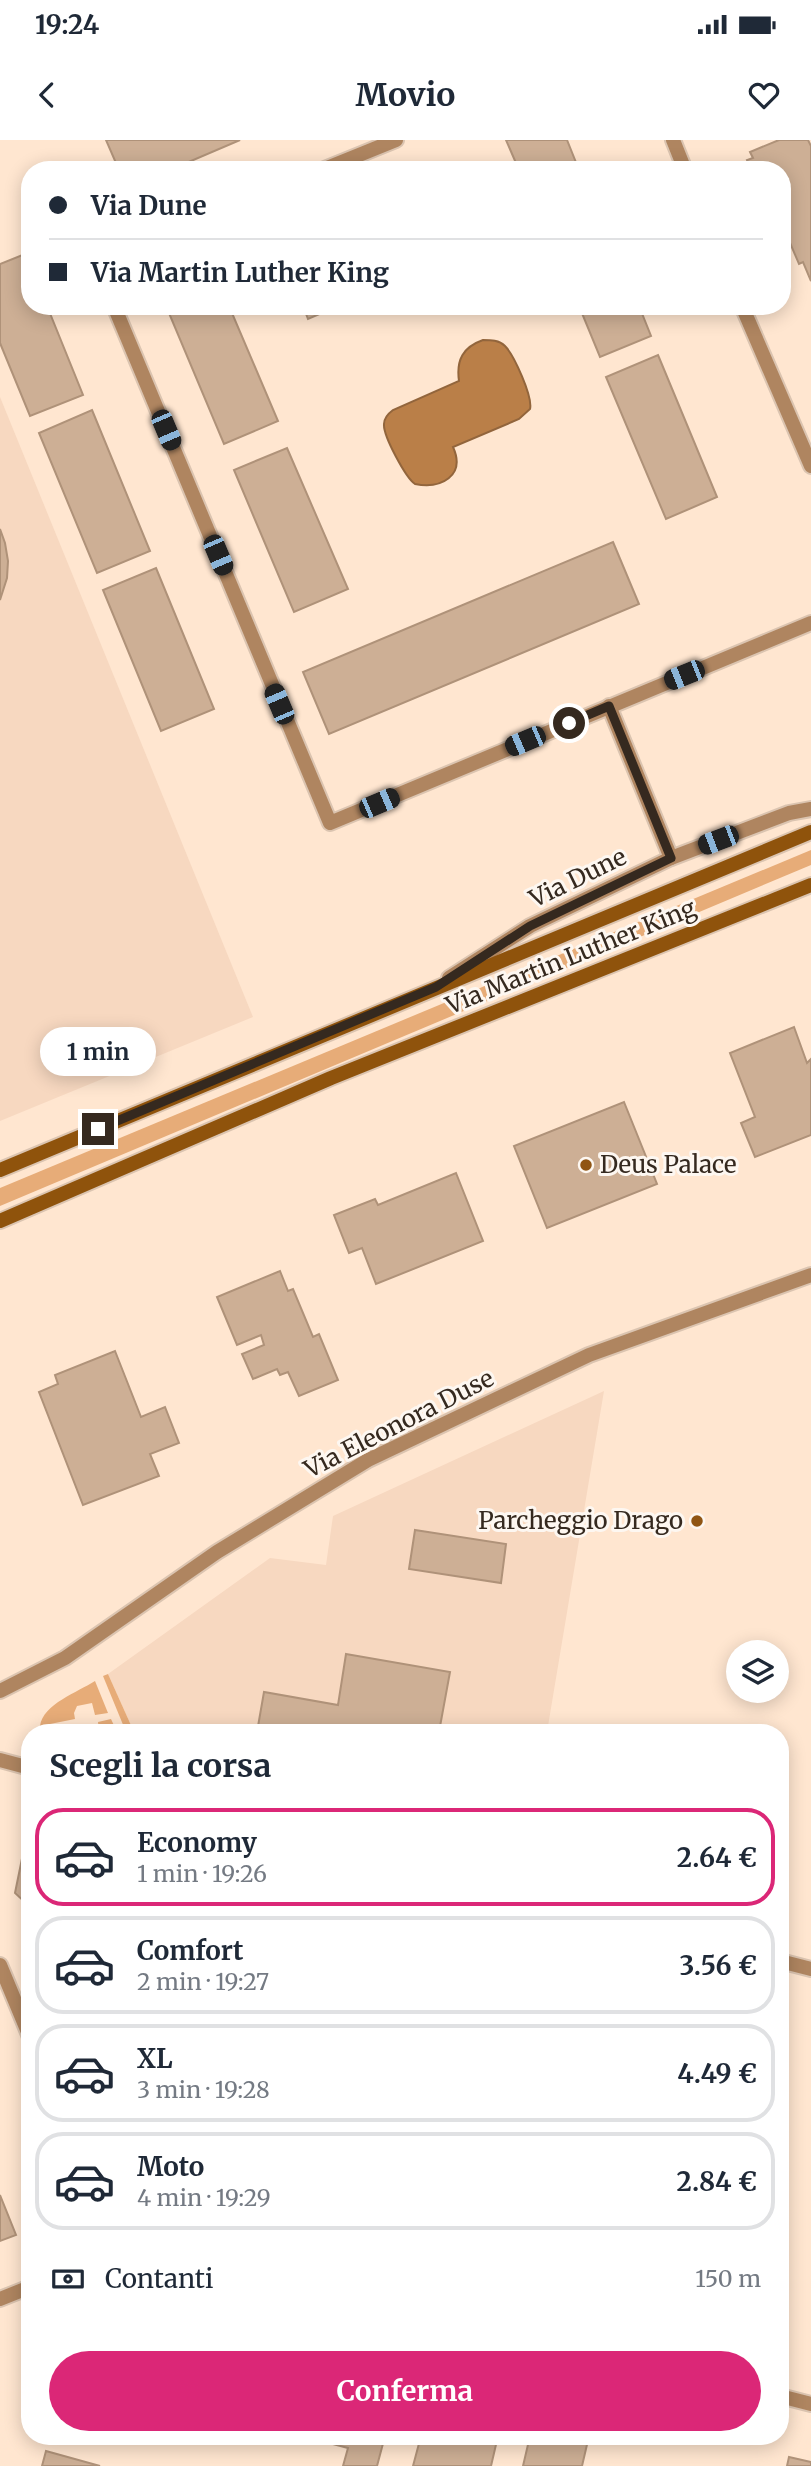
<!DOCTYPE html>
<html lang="it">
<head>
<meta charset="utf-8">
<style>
	:root { --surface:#fff; --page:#f2f2f3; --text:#1f2937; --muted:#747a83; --line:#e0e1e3; --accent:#db2777 }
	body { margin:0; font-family:Merriweather,serif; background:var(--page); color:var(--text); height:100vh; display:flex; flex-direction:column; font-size:26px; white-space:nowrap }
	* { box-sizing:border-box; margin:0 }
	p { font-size:23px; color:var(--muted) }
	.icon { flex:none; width:38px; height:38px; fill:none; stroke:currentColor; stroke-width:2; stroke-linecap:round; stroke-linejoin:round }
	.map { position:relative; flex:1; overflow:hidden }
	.sheet { position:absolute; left:21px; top:1584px; width:768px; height:721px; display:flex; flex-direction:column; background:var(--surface); border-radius:28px; box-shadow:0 4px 18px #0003 }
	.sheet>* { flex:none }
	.hud { position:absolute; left:21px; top:21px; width:770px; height:154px; border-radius:28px; box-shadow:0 4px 18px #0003; display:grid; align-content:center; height:154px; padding:0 28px; background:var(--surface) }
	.fabs { position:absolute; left:726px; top:1500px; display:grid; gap:14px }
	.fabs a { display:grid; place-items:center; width:63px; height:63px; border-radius:50%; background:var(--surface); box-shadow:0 4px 18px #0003; font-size:35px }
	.end { position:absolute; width:32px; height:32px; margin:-16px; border:9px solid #35291f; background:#fff; box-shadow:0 0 0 4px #fff }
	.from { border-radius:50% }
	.bubble { position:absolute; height:49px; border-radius:24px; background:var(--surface); box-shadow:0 4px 18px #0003; font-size:23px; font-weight:700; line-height:49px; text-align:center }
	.car { position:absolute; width:21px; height:42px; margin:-21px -10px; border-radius:9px; box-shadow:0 0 5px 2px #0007; background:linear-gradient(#222 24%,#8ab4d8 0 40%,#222 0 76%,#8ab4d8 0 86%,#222 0) }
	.hud b { display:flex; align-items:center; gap:24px; height:66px; font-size:26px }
	.hud b+b { border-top:2px solid var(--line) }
	.hud i { width:18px; height:18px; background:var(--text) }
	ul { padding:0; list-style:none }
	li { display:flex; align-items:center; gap:21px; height:98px; margin:0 14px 10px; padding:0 14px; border:4px solid var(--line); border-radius:28px }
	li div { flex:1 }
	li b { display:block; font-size:26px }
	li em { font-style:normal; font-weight:700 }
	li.current { border-color:var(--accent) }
	li>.icon { width:63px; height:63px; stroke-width:1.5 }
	h2 { padding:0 28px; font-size:32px; line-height:84px }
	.pay { display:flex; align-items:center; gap:18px; height:77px; padding:0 28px; font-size:26px }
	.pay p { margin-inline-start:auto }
	.primary-button { display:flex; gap:14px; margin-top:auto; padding:14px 28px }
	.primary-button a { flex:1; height:80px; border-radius:42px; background:var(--accent); color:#fff; font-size:28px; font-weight:700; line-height:80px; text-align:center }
	.status { display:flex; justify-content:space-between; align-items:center; height:49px; padding:0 35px; background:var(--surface); direction:ltr }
	.status svg { height:19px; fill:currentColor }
	header { display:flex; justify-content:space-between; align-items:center; height:91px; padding:0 28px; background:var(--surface); font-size:32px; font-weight:700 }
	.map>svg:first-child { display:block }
</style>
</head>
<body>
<div class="status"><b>19:24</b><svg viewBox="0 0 49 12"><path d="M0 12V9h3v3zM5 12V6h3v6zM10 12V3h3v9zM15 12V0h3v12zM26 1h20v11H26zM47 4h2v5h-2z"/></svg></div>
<header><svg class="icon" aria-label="back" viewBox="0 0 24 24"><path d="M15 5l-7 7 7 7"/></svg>Movio<svg class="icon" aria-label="heart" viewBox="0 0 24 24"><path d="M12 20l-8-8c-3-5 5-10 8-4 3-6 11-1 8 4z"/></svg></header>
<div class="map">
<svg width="811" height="2326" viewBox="0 0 811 2326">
	<rect width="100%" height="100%" fill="#ffe6d0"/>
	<g fill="#f7d8c0">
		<polygon points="0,257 253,877 0,981"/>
		<polygon points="604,1251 547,1592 134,1592 108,1534 270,1418 326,1425 333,1376"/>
	</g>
	<g fill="#e7ac78">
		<polygon points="811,710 811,725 0,1066 0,1048"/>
		<polygon points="108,1534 134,1592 126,1592 103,1536"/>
		<path d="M95,1541L108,1573L95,1575L92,1563L77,1566L74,1573L75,1579L40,1586C43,1564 78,1552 95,1541Z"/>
		<polygon points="111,1579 117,1592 99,1592 98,1582"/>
	</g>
	<path fill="#ba7f48" stroke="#92653c" stroke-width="2" d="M483,200C491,200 499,200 505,206C514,215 533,257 530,269L519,279L453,307C466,336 441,349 415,344C406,338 383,296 384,284C384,277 389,273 393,270L459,241C456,220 463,207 483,200Z"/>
	<g fill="#cdaf95" stroke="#af9279" stroke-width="2">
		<polygon points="106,0 240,0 170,30 119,30"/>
		<polygon points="506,0 567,0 579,30 519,30"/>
		<polygon points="779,0 808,0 811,6 811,141 803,122 799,124 782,84 782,30 751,30 747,20 753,18 750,12"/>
		<polygon points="25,114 30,125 30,166 47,166 83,255 30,276 0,203 0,124"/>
		<polygon points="166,166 229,166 278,281 224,304"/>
		<polygon points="303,166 338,166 308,179"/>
		<polygon points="579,166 639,166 651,196 600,217"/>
		<polygon points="658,215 717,357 666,379 606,237"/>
		<polygon points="92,270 150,411 97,433 39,293"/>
		<polygon points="287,308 348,449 294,472 234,330"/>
		<polygon points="0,389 5,403 8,421 7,438 0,460"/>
		<polygon points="613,402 639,464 329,594 303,532"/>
		<polygon points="156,428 214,569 161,591 103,450"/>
		<polygon points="794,887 807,923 811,919 811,995 755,1017 741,983 755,977 730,913"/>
		<polygon points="624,962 657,1044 547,1088 514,1006"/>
		<polygon points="456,1033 483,1101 376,1144 362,1108 349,1113 334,1075 375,1059 378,1065"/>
		<polygon points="280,1131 288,1151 293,1149 313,1197 319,1194 338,1240 299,1256 288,1232 280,1235 277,1229 253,1239 242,1214 264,1205 261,1195 237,1205 217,1157"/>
		<polygon points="115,1211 141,1277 165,1267 179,1303 150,1314 159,1336 83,1365 39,1252 58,1244 55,1235"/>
		<polygon points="415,1390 506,1404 501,1443 409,1429"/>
		<polygon points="346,1514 450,1532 439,1592 257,1592 264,1552 338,1565"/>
		<polygon points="26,1699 30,1700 30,1767 15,1753"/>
		<polygon points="0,2055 16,2095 0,2101"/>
		<polygon points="310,2296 385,2296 377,2326 343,2326 348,2308 310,2298"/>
		<polygon points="421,2296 498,2296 491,2326 413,2326"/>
		<polygon points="530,2296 589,2296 582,2326 523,2326"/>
		<polygon points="46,2311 100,2326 42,2326"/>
		<polygon points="789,2317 811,2322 811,2326 787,2326"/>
	</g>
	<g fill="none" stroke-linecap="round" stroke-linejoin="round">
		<g stroke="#dbc4b0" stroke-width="18">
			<g id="minor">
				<polyline points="673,0 685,30"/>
				<polyline points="322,30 396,0"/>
				<polyline points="114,166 330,683 811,483"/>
				<polyline points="742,166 811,326"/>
				<polyline points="609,566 671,718"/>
				<polyline points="449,838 530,786 671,718 789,673 811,669"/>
				<polyline points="0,1551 65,1518 217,1412 368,1320 589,1215 811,1135"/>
				<polyline points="0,1620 30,1628"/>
				<polyline points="780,1821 811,1829"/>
				<polyline points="0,1825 30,1897"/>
				<polyline points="0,2159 30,2147"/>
				<polyline points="780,2256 811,2264"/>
			</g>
		</g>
		<g stroke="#dbc4b0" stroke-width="18">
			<g id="secondary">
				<polyline points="0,1030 811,692"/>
				<polyline points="0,1081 331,938 811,745"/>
			</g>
		</g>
		<use href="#minor" stroke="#af8560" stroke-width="14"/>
		<use href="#secondary" stroke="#8f530c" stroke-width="14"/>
	</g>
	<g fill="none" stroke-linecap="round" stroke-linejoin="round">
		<polyline stroke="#35291f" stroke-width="9" points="98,989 436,847 530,786 671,718 609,566 569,583"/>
	</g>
	<g fill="#905513" stroke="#fdf7f1" stroke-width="2.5">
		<circle cx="586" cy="1025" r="7"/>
		<circle cx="697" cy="1381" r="7"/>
	</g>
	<g text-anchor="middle" stroke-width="6" stroke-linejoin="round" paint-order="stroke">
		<g font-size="24" fill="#35291f" stroke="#fdf7f1">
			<text transform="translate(578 738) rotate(-26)" y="8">Via Dune</text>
			<text transform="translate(571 817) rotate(-22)" y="8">Via Martin Luther King</text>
			<text transform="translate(399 1284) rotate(-27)" y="8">Via Eleonora Duse</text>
		</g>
		<g font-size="24" fill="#35291f" stroke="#fdf7f1" text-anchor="start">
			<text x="600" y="1033">Deus Palace</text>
			<text x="683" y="1389" text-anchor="end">Parcheggio Drago</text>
		</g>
	</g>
</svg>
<div class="fabs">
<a><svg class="icon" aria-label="layers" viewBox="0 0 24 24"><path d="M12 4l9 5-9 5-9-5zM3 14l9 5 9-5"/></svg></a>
</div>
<i class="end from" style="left:569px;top:583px"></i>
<i class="end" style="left:98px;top:989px"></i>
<div class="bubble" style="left:40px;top:887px;width:116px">1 min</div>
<i class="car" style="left:166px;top:290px;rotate:157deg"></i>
<i class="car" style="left:218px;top:415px;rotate:157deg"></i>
<i class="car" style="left:684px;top:535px;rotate:248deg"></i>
<i class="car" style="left:279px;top:564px;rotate:337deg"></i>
<i class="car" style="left:525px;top:601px;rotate:247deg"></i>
<i class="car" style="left:379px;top:663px;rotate:67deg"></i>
<i class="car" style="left:718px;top:700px;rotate:249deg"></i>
<div class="hud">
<b><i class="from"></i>Via Dune</b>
<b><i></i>Via Martin Luther King</b>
</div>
<section class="sheet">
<h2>Scegli la corsa</h2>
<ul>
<li class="current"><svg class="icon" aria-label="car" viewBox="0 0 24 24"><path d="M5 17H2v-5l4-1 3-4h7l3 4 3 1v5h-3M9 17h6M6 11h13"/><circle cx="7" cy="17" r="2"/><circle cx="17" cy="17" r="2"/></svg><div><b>Economy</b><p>1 min · 19:26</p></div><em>2.64 €</em></li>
<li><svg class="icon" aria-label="car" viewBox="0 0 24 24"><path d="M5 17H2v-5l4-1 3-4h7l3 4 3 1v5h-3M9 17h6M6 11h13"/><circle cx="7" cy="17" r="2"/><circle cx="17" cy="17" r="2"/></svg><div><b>Comfort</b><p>2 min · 19:27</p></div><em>3.56 €</em></li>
<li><svg class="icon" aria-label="car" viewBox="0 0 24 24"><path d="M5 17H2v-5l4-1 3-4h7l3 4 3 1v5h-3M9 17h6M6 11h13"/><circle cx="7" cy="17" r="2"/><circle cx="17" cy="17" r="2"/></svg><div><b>XL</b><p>3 min · 19:28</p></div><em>4.49 €</em></li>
<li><svg class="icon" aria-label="car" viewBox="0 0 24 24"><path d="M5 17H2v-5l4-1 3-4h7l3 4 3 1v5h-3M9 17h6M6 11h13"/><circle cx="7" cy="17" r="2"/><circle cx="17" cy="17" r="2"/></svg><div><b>Moto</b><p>4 min · 19:29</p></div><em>2.84 €</em></li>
</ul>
<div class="pay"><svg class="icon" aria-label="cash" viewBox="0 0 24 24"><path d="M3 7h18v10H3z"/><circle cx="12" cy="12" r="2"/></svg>Contanti<p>150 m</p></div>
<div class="primary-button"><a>Conferma</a></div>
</section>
</div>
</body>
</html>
